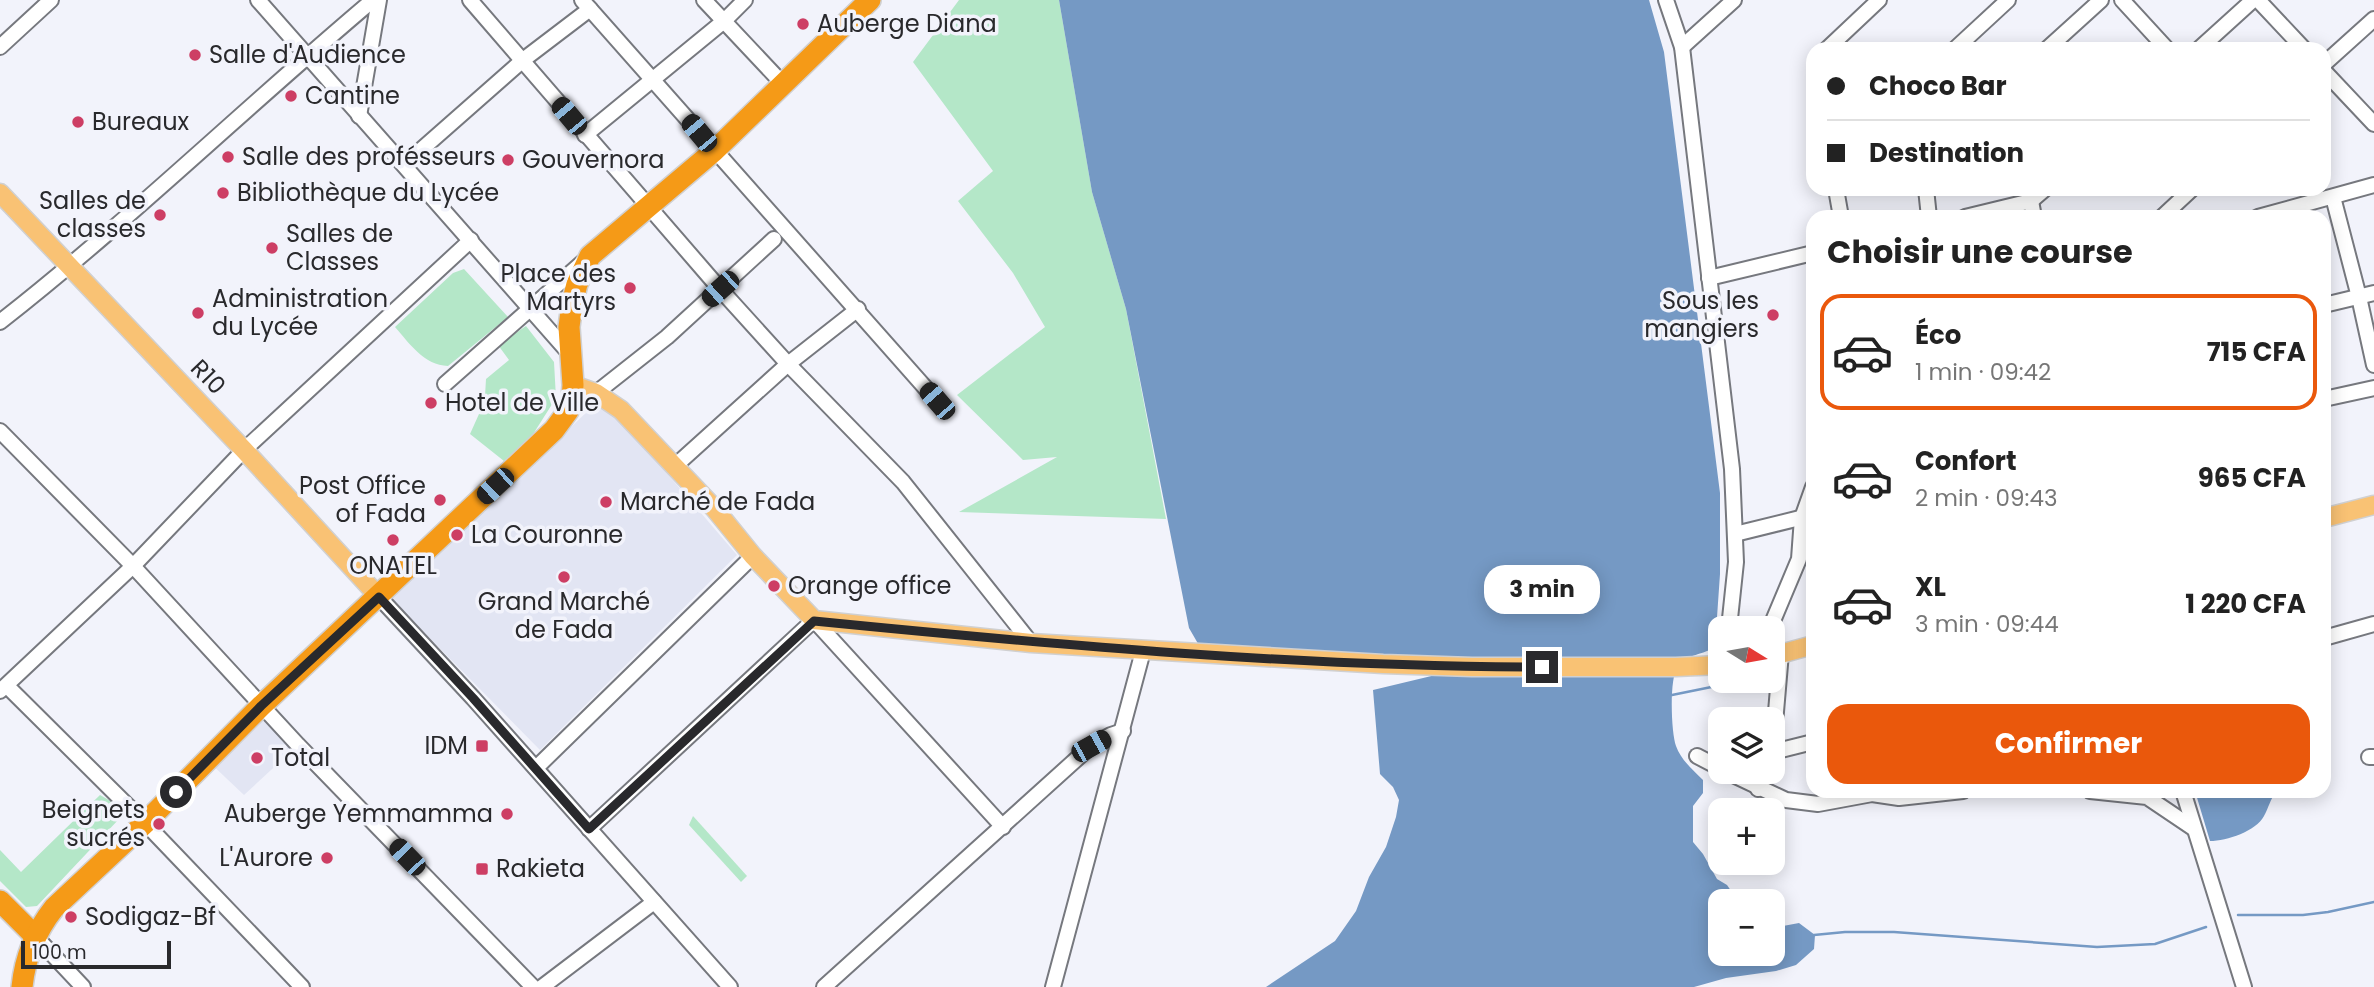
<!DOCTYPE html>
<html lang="fr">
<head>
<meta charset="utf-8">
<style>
	:root { --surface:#fff; --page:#f2f2f2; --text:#222; --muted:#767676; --line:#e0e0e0; --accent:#ea580c }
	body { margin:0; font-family:Poppins,sans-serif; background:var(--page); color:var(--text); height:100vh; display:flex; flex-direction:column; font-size:26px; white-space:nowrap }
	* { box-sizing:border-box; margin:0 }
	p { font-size:23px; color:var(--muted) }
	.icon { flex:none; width:38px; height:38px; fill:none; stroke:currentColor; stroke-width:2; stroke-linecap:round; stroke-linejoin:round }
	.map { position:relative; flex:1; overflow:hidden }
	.details { position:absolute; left:1806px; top:210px; width:525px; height:588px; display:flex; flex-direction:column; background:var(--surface); border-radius:21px; box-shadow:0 4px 18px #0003 }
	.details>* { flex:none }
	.guide { position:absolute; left:1806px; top:42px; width:525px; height:154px; border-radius:21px; box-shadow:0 4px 18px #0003; display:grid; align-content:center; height:154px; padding:0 21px; background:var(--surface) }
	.needle { width:46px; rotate:101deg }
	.tools { position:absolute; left:1708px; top:616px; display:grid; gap:14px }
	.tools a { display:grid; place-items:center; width:77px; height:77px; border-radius:14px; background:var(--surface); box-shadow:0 4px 18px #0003; font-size:35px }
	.scale { position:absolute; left:21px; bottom:18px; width:150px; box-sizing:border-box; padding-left:7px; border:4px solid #29292c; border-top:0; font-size:19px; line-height:24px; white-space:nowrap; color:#29292c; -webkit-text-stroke:5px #f2f3fb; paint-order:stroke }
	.end { position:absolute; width:32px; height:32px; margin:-16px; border:9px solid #29292c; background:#fff; box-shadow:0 0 0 4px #fff }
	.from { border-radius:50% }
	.bubble { position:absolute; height:49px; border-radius:21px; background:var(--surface); box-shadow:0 4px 18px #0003; font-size:23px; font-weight:700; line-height:49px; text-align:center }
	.car { position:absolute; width:21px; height:42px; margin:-21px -10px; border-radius:9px; box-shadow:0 0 5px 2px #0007; background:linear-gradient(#222 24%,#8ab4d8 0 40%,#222 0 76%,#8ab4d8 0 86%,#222 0) }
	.guide b { display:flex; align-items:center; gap:24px; height:66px; font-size:26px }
	.guide b+b { border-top:2px solid var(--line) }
	.guide i { width:18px; height:18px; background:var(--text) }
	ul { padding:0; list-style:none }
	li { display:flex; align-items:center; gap:21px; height:116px; margin:0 14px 10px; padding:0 7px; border:4px solid transparent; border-radius:21px }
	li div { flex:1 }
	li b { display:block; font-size:26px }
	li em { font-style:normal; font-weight:700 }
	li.on { border-color:var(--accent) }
	li>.icon { width:63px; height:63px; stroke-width:1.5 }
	h2 { padding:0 21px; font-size:32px; line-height:84px }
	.primary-button { display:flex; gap:14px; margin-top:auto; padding:14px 21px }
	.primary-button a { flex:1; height:80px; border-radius:21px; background:var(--accent); color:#fff; font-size:28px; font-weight:700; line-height:80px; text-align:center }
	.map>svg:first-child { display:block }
</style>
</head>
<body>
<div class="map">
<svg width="2374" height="987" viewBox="0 0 2374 987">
	<rect width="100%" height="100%" fill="#f2f3fb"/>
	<g fill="#e2e5f3">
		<polygon points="593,406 617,415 737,555 540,750 391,599"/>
		<polygon points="261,706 298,745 244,795 207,760"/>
	</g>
	<g fill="#b4e7c8">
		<polygon points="959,0 1059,0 1092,192 1126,309 1166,519 959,512 1057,457 1023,460 957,395 1045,327 1013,273 958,201 993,171 913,62"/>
		<path d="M464,269L508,317L448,366C424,365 410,344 395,327L453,273Z"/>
		<polygon points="526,326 554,362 556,398 530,439 504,461 470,434 479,414 500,405 485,396 486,379 509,360 498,345"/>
		<polygon points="100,795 114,803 119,819 37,906 26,907 0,881 0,850 21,872"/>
		<polygon points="693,816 747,876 741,882 689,825"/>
	</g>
	<g fill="#7599c4">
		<path d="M1059,0H1649L1664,52L1720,493V574L1715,646C1704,656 1687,653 1678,666C1669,677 1671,732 1676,746C1681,760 1693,770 1703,780V793L1693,806V842L1703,854L1717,879L1727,885L1738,901H1720V954H1773V924L1783,926L1799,923L1815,935L1814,949L1796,965L1776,971L1726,978L1694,987H1266L1335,941L1356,911L1369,877L1386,847L1396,817L1399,800L1393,787L1380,774L1373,690L1469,667L1204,654L1189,628L1126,309L1092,192Z"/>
		<path d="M2195,791H2277C2270,799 2269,807 2264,816C2256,831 2227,841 2210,841Z"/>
	</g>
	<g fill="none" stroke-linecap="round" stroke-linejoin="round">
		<g stroke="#7599c4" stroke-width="2.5">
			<polyline points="1672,695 1741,681"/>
			<polyline points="2238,915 2303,915 2328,912 2374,902"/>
			<polyline points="1814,935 1845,932 1894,932 2097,947 2155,944 2206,927"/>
		</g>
		<g stroke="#76787e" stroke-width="18">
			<g id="minor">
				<polyline points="258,0 570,354"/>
				<polyline points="470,0 720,289 788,364 903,482 1031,643"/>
				<polyline points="582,0 937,401"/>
				<polyline points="704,0 783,84"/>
				<polyline points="1666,0 1682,47 1732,469 1736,562 1729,628"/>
				<polyline points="2122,0 2167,49"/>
				<polyline points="2258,0 2304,49"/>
				<polyline points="0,47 51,0"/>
				<polyline points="1682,47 1734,0"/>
				<polyline points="1827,49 1879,0"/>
				<polyline points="1955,49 2008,0"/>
				<polyline points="2047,49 2101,0"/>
				<polyline points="2199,49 2253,0"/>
				<polyline points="2324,64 2374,19"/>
				<polyline points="2324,71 2374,124"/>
				<polyline points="359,116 379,0"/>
				<polyline points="585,135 724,21 745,0"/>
				<polyline points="405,164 523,60 590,9"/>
				<polyline points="1836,189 1841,217"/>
				<polyline points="1926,189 1929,217"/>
				<polyline points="2333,197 2359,297 2374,365"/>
				<polyline points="2031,201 2034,217"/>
				<polyline points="1965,217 2031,201 2045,189"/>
				<polyline points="2162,217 2192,189"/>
				<polyline points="2258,217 2374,185"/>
				<polyline points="1709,278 1813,253"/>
				<polyline points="2324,305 2374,293"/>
				<path d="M0,322C129,221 247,106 373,0"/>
				<polyline points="445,384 583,262"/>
				<polyline points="596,393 667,337 774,239"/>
				<polyline points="2324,399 2374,388"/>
				<polyline points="0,431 133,566 298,745 533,987"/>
				<polyline points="675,466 788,364 858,309"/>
				<polyline points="1735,534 1808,516"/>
				<polyline points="379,597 473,698 730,987"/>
				<polyline points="1770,628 1799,559 1802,518 1813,487"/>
				<polyline points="2324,638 2374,624"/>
				<polyline points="7,686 145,823 302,987"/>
				<polyline points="0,691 133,566 244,450 471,240"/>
				<polyline points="1773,747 1781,653"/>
				<polyline points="1773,752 1813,742"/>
				<polyline points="1697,756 1720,768"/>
				<polyline points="2369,757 2374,757"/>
				<polyline points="536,768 753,556"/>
				<polyline points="1727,772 1786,800 1818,804 1872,794 1899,798 1963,791"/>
				<polyline points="1758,789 1765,772"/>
				<polyline points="2090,791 2147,797 2193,828"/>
				<polyline points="2183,791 2244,987"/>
				<polyline points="589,829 814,620 1003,827"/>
				<polyline points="35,936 83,987"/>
				<polyline points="542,987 654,902"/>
				<polyline points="824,987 1091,746 1111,735 1123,731"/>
				<polyline points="1053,987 1143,651"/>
			</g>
		</g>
		<g stroke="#d0d0d1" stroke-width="21">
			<g id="major">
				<polyline points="0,193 244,450 379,597"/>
				<polyline points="573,385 596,393 621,410 714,508 753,556 814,620 1031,643 1383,664 1472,667 1676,667 1720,665"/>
				<polyline points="2324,518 2374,505"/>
				<polyline points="1773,656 1813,645"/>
			</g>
		</g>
		<g stroke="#d0d0d1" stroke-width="24">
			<g id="highway">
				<polyline points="0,901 35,936"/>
				<path d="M22,987C25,957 35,932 54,908L145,823L261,706L554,430L568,411L572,399L573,385L569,327L572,304L577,284L590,256L714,151L870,0"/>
			</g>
		</g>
		<use href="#minor" stroke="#fff" stroke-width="14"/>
		<use href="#major" stroke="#f9c274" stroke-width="18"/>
		<use href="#highway" stroke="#f59a17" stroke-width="21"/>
	</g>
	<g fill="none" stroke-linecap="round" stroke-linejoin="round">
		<path stroke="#29292c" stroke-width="9" d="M176,792L261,706L379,597L473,698L589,829L814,621C1056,645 1299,667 1542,667"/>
	</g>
	<g fill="#cd3e64" stroke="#f2f3fb" stroke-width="2.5">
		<circle cx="803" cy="24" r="7"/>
		<circle cx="195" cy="55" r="7"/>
		<circle cx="291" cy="96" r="7"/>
		<circle cx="78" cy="122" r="7"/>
		<circle cx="228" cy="157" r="7"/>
		<circle cx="508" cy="160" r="7"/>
		<circle cx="223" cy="193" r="7"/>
		<circle cx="160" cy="215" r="7"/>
		<circle cx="272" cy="248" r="7"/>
		<circle cx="630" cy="288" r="7"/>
		<circle cx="198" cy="313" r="7"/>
		<circle cx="1773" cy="315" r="7"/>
		<circle cx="431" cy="403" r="7"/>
		<circle cx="440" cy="500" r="7"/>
		<circle cx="606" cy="502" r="7"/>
		<circle cx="457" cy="535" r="7"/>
		<circle cx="393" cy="540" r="7"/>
		<circle cx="564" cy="577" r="7"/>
		<circle cx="774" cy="586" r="7"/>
		<rect x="475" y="739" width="14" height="14" rx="3.5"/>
		<circle cx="257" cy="758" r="7"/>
		<circle cx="507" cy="814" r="7"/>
		<circle cx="159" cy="824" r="7"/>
		<circle cx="327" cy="858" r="7"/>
		<rect x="475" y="862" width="14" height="14" rx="3.5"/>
		<circle cx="71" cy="917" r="7"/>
	</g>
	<g text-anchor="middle" stroke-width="7" stroke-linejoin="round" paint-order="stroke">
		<g font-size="24" fill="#29292c" stroke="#f2f3fb" text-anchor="start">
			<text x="817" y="32">Auberge Diana</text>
			<text x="209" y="63">Salle d'Audience</text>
			<text x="305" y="104">Cantine</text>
			<text x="92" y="130">Bureaux</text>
			<text x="242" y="165">Salle des profésseurs</text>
			<text x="522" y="168">Gouvernora</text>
			<text x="237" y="201">Bibliothèque du Lycée</text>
			<text x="146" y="209" text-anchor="end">Salles de<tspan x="146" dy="28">classes</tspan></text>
			<text x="286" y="242">Salles de<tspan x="286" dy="28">Classes</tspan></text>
			<text x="616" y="282" text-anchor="end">Place des<tspan x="616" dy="28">Martyrs</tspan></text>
			<text x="212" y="307">Administration<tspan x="212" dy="28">du Lycée</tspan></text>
			<text x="1759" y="309" text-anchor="end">Sous les<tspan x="1759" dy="28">mangiers</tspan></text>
			<text x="445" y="411">Hotel de Ville</text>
			<text x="426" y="494" text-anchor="end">Post Office<tspan x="426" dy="28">of Fada</tspan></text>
			<text x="620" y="510">Marché de Fada</text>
			<text x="471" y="543">La Couronne</text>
			<text x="393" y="574" text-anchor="middle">ONATEL</text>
			<text x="788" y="594">Orange office</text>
			<text x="564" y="610" text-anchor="middle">Grand Marché<tspan x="564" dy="28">de Fada</tspan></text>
			<text x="468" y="754" text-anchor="end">IDM</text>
			<text x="271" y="766">Total</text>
			<text x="145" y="818" text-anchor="end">Beignets<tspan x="145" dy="28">sucrés</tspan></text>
			<text x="493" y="822" text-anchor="end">Auberge Yemmamma</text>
			<text x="313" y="866" text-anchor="end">L'Aurore</text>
			<text x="496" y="877">Rakieta</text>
			<text x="85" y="925">Sodigaz-Bf</text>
		</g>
		<g font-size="24" fill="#29292c" stroke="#f2f3fb">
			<text transform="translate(208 377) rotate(46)" y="8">R10</text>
		</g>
	</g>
</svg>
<div class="tools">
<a><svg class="needle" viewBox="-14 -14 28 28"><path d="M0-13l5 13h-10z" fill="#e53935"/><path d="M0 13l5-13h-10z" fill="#767676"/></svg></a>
<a><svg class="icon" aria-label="layers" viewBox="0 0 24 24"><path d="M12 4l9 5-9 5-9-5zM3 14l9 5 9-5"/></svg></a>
<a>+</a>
<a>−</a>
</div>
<div class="scale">100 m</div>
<i class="end from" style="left:176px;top:792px"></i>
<i class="end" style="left:1542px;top:667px"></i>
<div class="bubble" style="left:1484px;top:565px;width:116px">3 min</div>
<i class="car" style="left:569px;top:116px;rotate:320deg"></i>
<i class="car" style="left:699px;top:133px;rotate:320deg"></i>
<i class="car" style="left:720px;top:289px;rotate:228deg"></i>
<i class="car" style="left:937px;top:401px;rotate:319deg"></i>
<i class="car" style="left:495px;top:486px;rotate:227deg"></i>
<i class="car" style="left:1091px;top:746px;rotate:61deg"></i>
<i class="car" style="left:407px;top:857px;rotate:316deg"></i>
<div class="guide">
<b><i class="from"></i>Choco Bar</b>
<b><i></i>Destination</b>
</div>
<section class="details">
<h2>Choisir une course</h2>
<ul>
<li class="on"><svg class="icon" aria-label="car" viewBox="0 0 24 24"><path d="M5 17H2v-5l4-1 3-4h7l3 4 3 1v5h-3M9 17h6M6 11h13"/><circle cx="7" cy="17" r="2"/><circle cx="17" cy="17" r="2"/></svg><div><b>Éco</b><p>1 min · 09:42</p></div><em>715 CFA</em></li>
<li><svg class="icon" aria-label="car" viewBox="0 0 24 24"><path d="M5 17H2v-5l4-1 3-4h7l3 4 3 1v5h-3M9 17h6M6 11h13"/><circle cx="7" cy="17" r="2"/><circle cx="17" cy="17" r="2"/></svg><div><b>Confort</b><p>2 min · 09:43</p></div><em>965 CFA</em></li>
<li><svg class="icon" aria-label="car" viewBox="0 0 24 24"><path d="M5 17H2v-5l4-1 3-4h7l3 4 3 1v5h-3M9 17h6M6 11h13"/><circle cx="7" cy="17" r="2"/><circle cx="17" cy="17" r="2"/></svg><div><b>XL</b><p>3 min · 09:44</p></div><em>1 220 CFA</em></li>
</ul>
<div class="primary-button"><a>Confirmer</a></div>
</section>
</div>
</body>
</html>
